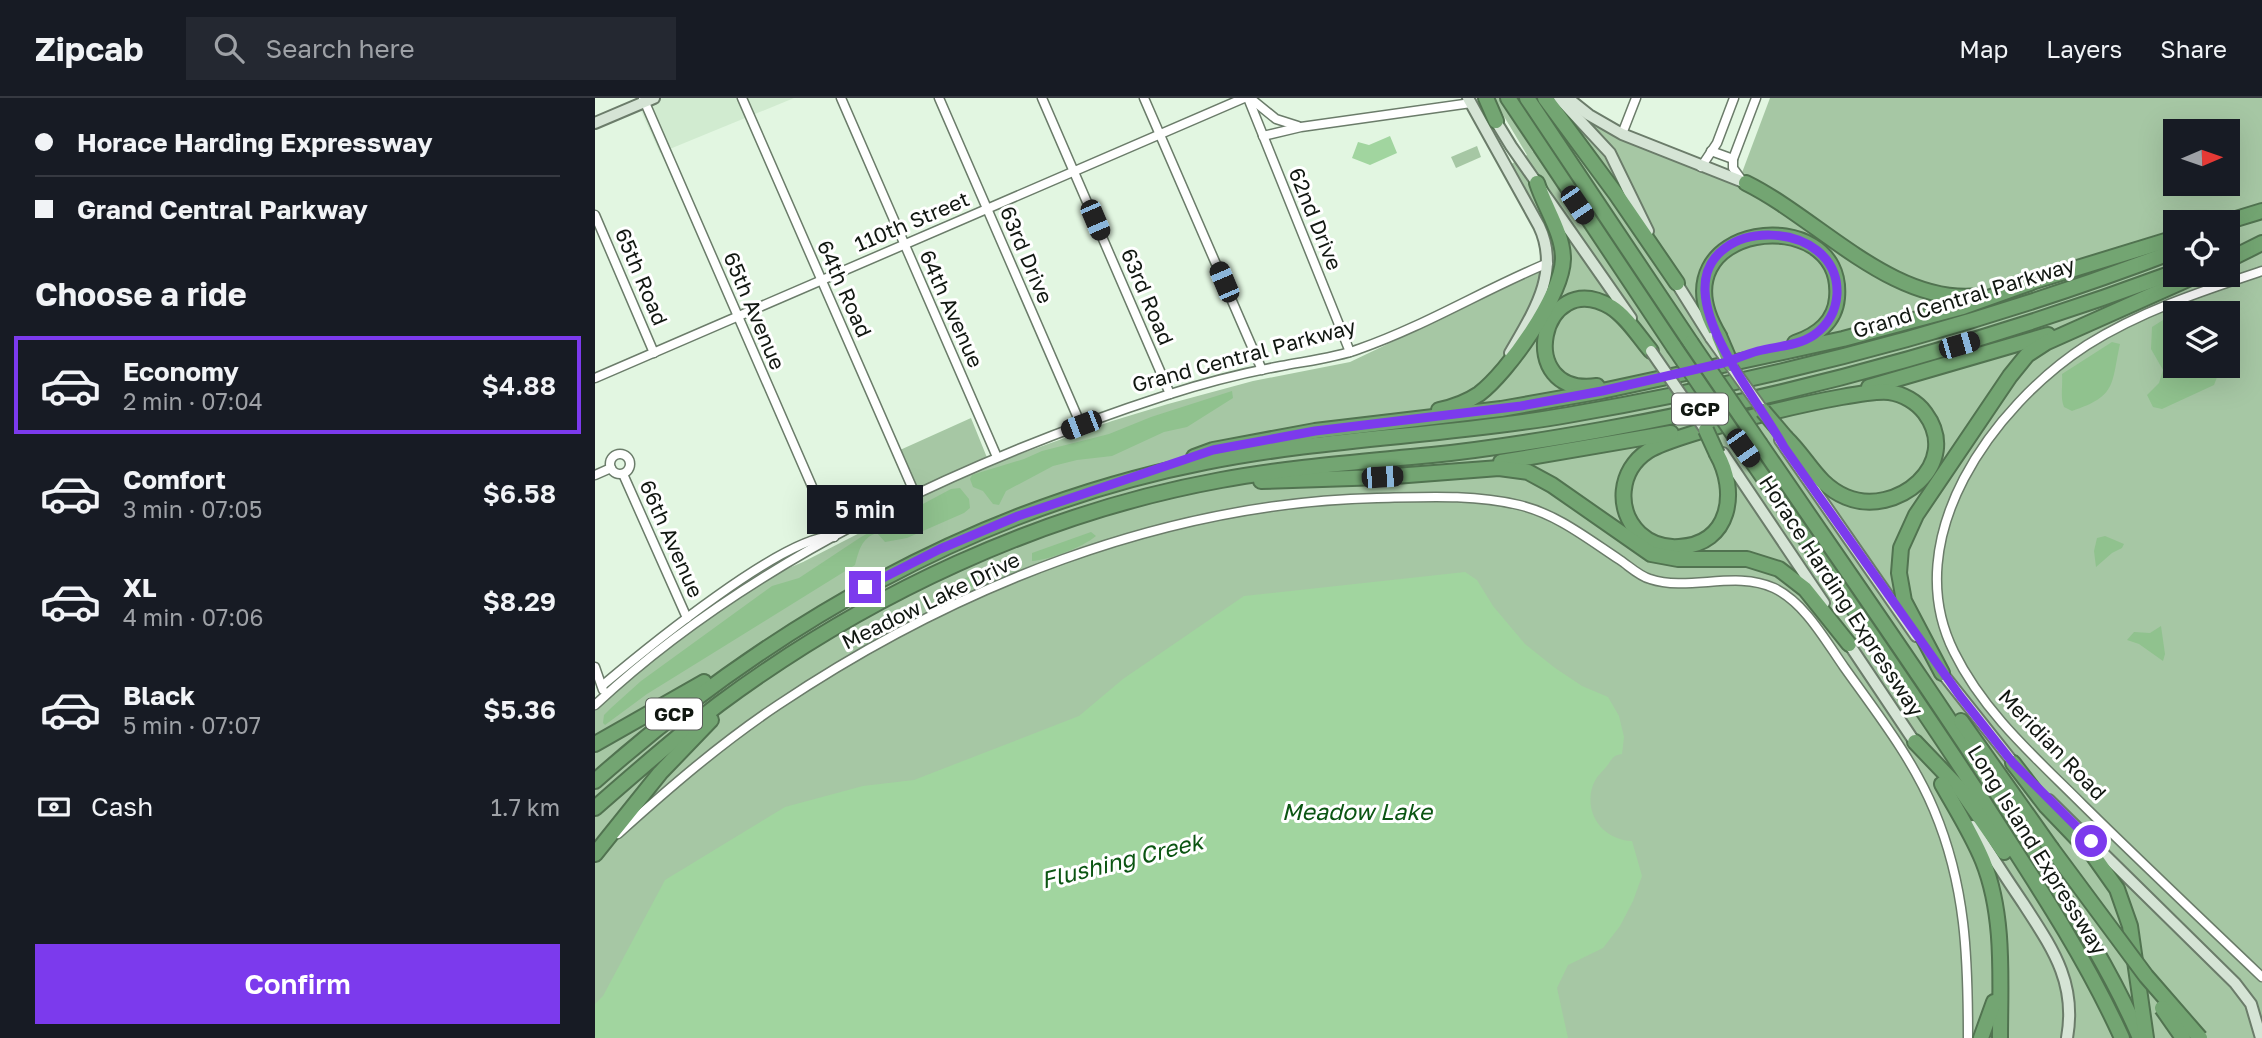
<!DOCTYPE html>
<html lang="en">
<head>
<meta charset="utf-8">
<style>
	:root { --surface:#171b24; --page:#242831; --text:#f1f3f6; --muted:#9ea1a6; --line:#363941; --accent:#7c3aed }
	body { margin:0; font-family:"Golos Text",sans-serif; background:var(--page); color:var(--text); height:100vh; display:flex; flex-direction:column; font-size:26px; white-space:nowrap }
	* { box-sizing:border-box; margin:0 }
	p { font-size:23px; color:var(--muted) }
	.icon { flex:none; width:38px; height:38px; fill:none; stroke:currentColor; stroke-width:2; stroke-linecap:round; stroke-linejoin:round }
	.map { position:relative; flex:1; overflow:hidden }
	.side { display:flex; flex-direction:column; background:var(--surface); width:595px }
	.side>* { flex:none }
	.banner { display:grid; align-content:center; height:154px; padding:0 35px; background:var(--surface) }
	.needle { width:46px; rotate:88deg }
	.controls { position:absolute; left:1568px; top:21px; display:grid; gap:14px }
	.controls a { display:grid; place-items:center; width:77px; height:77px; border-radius:0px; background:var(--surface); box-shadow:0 7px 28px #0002; font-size:35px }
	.end { position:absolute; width:32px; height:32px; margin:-16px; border:9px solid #7c3aed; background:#fff; box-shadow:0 0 0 4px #fff }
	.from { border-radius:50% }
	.bubble { position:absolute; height:49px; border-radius:0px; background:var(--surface); box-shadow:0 7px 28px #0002; font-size:23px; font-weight:600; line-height:49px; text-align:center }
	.car { position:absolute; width:21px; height:42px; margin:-21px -10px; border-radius:9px; box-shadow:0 0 5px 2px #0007; background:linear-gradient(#222 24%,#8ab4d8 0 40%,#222 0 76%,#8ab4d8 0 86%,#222 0) }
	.banner b { display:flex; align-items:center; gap:24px; height:66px; font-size:26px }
	.banner b+b { border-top:2px solid var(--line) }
	.banner i { width:18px; height:18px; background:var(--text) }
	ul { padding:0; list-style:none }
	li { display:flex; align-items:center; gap:21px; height:98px; margin:0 14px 10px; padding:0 21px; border:4px solid transparent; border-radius:0px }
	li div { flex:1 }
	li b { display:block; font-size:26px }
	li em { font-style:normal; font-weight:600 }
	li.selected { border-color:var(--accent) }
	li>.icon { width:63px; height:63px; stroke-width:1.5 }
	h2 { padding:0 35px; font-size:32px; line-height:84px }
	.pay { display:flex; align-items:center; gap:18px; height:77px; padding:0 35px; font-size:26px }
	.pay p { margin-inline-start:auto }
	.primary-button { display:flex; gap:14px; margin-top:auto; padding:14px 35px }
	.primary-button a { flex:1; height:80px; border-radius:0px; background:var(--accent); color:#fff; font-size:28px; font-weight:600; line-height:80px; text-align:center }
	header { display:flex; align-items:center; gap:42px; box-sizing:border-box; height:98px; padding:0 35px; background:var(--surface); border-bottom:2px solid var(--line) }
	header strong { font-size:33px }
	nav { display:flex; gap:38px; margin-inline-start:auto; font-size:24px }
	.search { width:490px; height:63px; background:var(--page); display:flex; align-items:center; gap:18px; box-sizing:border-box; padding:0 24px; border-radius:0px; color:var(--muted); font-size:26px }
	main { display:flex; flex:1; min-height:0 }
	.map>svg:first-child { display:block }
</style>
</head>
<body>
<header>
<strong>Zipcab</strong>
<div class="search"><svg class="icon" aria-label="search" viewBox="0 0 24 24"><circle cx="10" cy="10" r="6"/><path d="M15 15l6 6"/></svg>Search here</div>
<nav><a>Map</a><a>Layers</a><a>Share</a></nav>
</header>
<main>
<section class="side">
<div class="banner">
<b><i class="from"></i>Horace Harding Expressway</b>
<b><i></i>Grand Central Parkway</b>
</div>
<h2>Choose a ride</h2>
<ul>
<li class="selected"><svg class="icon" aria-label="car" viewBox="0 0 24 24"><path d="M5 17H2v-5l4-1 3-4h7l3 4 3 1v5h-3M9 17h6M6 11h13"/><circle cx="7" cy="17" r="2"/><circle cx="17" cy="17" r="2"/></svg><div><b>Economy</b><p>2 min · 07:04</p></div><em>$4.88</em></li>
<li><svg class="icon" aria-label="car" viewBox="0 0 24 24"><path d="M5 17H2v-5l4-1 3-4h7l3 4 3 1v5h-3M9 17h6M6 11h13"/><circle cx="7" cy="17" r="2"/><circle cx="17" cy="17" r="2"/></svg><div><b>Comfort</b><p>3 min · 07:05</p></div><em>$6.58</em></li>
<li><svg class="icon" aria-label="car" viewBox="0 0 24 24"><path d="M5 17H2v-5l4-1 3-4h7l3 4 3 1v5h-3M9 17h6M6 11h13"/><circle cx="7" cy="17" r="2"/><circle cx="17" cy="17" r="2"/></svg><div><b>XL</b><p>4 min · 07:06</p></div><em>$8.29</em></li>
<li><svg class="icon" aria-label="car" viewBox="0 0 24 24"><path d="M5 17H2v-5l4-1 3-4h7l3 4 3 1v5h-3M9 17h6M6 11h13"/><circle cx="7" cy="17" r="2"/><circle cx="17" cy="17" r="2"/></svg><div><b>Black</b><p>5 min · 07:07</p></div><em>$5.36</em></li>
</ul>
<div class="pay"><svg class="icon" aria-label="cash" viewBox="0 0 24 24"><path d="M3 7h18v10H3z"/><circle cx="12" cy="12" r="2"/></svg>Cash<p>1.7 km</p></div>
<div class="primary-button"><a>Confirm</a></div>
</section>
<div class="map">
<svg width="1667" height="940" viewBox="0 0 1667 940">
	<rect width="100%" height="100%" fill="#e2f6e1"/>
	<polygon fill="#d1ebd0" points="40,0 199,0 65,55"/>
	<g fill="#a6c7a4" fill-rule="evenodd">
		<path d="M898,0H904L938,54L982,30L957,0H961L987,26L996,22L1142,88L1175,0H1667V940H0V607L92,530L163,483L208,464L325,404L320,385L305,352L376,320L395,367L517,323L573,306L658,283L755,264L954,169L938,116L911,69L932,57ZM1580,33H1633V86H1580ZM1580,124H1633V177H1580ZM1580,215H1633V268H1580Z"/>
		<polygon points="882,48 886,59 861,70 856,59"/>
	</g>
	<g fill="#90c28e">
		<polygon points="1579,215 1587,215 1580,215 1580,268 1620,268 1624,274 1619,287 1567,311 1558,309 1552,297 1564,285 1568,272 1556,251 1557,229"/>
		<path d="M1517,244L1525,246C1516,287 1522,298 1477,313L1469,309C1465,299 1468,287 1467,276Z"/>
		<polygon points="637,293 638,300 592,329 569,334 517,358 482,362 458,368 411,393 404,407 398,406 388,393 378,389 375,381 377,377 383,375 429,361 447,353 514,336 556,319"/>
		<path d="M365,390L374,401L375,410L369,415L312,440L290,444L282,435C266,440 264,453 260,467L52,596L10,627L8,625L9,617L16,610L46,583L177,488L204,480L266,439L356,391Z"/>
		<path d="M496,434L501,438C488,449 454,462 437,463V455Z"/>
		<polygon points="1510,438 1529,446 1527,450 1517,455 1501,469 1499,453 1502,440"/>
		<polygon points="402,467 402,474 387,485 374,490 369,487 367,482 393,468"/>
		<polygon points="1566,528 1570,556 1568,563 1544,546 1532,542 1539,534 1555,535"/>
	</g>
	<g fill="#a1d59f">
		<polygon points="795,38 802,55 775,67 757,60 763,44 774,47"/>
		<path d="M870,474L882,482L898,508L930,546L960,570L987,588L1013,599L1024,618L1029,639L1027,656C1017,657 1017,662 1011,669C1006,675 1001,679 998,687C988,715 1008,742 1037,743L1047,778L1038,803L1025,828L1008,850L973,867L962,890L973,940H0V906L8,898L70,782L190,709L268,688L319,682L484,618L528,581L649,498Z"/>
	</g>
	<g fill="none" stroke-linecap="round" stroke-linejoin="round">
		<g stroke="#6b7c6a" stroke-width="11">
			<g id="street">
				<polyline points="48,0 239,439"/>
				<polyline points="147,0 320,396"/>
				<polyline points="246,0 402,359"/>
				<polyline points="344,0 486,327"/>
				<polyline points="447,0 575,296"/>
				<polyline points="549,0 667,272"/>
				<polyline points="653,0 755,254"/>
				<polyline points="655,0 681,21 703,28"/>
				<polyline points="1027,36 1041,0"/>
				<polyline points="668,38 706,29 876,5"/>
				<polyline points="1116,53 1138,61"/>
				<polyline points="1106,69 1122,45 1139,0"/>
				<polyline points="1146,81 1138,70 1138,61 1161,0"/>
				<polyline points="0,117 59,255"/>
				<path d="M1667,173C1607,193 1546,213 1492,247C1398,308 1302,440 1359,554C1389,615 1441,660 1488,707C1547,765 1607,822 1667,879"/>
				<polyline points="0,280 649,0"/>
				<circle cx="25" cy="366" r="10"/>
				<polyline points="28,376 92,520"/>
				<polyline points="0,377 16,370"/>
				<polyline points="0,569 8,592"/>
				<path d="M8,587C46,555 194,433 239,439"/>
				<path d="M0,607C155,462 372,362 572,297C609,285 648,275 686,268C712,263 740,260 764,251C830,228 890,191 953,165"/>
				<path d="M23,736C74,690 126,645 183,607C359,489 568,405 782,400C829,399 878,396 924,407C962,416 993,441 1025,462C1034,468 1044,478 1055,481C1094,494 1140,472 1179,490C1210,505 1230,542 1249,569C1281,614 1318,661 1339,712C1371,788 1373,860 1373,940"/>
			</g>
		</g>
		<g stroke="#6b7c6a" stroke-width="14">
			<g id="secondary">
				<path d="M873,0L944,128C966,174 938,215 915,255"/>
				<polyline points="964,0 1015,55 1053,133"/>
				<polyline points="974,1 994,17 1027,36 1151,85"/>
				<polyline points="897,17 916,48 1036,220"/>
				<polyline points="0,25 59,0"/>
				<polyline points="1079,181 1116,240"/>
				<polyline points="1185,342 1321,538"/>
				<polyline points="1128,355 1229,505"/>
				<polyline points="1250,540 1323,649"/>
				<polyline points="1344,571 1421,668"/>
				<polyline points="1454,702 1640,885 1656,906 1666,940"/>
				<path d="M1378,728C1394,754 1411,780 1428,805C1457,850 1482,884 1472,940"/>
			</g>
		</g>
		<g stroke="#517350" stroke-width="18">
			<g id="highway">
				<polyline points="891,0 901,23"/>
				<polyline points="913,0 1079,249"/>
				<polyline points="932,0 1096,245"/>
				<polyline points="950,0 1021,96 1082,185"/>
				<path d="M1151,85C1224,121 1298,208 1384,198"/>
				<polyline points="1631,124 1667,113"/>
				<polyline points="1633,162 1667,145"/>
				<polyline points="1427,187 1580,140"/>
				<path d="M1124,238C1055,124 1251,101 1242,200C1240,224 1221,238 1200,245"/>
				<path d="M1002,288C918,300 945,167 1016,209C1032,219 1044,239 1056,253"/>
				<polyline points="1274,289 1453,237"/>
				<path d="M844,312C859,309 872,304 884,296C913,274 967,198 968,161C968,135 950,110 942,85"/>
				<path d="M1165,346C1252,473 1341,599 1424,729C1467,797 1513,865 1545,940"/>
				<path d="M1148,350C1229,468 1312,586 1390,706C1439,782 1490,858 1527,940"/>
				<path d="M1122,356C1143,393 1136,446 1084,449C1070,450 1056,446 1045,436C1020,412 1024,372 1053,353C1080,335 1262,290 1294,294C1308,296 1322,304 1330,315C1368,366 1301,420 1251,399C1222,387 1213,361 1191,340"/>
				<polyline points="599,359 618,352 720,333 906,311 1007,293 1248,241 1368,209 1435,185"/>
				<polyline points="906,364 1076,335"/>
				<polyline points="666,383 787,379 904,370 933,374 957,387 1056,456 1083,461 1152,461 1184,471 1210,491 1254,546"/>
				<polyline points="1347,575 1309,503 1304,475 1306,450 1321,417 1415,278 1432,257 1452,244 1602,177"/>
				<polyline points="1366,623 1456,750"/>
				<polyline points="1320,644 1366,692 1409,754"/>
				<polyline points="0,646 109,584"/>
				<polyline points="1418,665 1451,708 1498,757 1522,791 1535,828 1551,940"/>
				<path d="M0,683C174,529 381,409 611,364C730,340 853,338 973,317C1180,281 1384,228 1580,153"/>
				<path d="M1347,686C1361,711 1377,736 1388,763C1410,818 1405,882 1405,940"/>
				<path d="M0,710C41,674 81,639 124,606C271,497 445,415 626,382C696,369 767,364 837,357C894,351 950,342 1006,332C1202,297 1394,243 1580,174"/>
				<polyline points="0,756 65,675 116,622"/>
				<polyline points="1386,940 1399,904"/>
			</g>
		</g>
		<use href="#street" stroke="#fff" stroke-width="8"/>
		<use href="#secondary" stroke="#d5e4d5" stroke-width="10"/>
		<use href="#highway" stroke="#73a572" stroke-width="14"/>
		<g stroke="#6b7c6a" stroke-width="14" stroke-linecap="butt">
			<g id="secondary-bridge">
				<polyline points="1116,240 1171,317"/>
				<polyline points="1056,253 1114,337"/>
			</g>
		</g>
		<g stroke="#517350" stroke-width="18" stroke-linecap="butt">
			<g id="highway-bridge">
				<polyline points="1124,238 1136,266"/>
				<polyline points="1096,245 1165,346"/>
				<polyline points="1079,249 1148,350"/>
				<polyline points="1168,313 1191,340"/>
				<polyline points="1111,332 1122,356"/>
				<polyline points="1456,750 1551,878 1605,940"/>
				<polyline points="1567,910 1588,940"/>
			</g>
		</g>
		<use href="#secondary-bridge" stroke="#d5e4d5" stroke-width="10"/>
		<use href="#highway-bridge" stroke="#73a572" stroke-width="14"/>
	</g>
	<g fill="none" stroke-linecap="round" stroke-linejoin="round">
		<path stroke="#7c3aed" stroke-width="9" d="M270,489L345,451L423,418L618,352L720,333L926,308L1007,293L1128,265C1140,261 1152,256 1163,253C1182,248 1203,248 1219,237C1233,227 1241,213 1242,196C1245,120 1107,116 1110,193C1112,242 1165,306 1189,349L1365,598L1418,665L1496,743"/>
	</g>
	<g text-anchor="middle" stroke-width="6" stroke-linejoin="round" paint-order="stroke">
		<g fill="#fff" stroke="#585d58" stroke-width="2">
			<rect x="1077" y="295.5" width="56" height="31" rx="5"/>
			<rect x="51" y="600.5" width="56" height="31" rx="5"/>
		</g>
		<g font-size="19" font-weight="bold" fill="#111711">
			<text x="1105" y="318">GCP</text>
			<text x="79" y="623">GCP</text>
		</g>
		<g font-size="21" fill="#111711" stroke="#fff">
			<text transform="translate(720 121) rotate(68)" y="7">62nd Drive</text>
			<text transform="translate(317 124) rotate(-23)" y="7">110th Street</text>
			<text transform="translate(431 157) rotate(67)" y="7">63rd Drive</text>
			<text transform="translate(46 179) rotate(67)" y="7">65th Road</text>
			<text transform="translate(249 191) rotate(66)" y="7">64th Road</text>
			<text transform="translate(552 199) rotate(67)" y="7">63rd Road</text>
			<text transform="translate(1369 200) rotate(-17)" y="7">Grand Central Parkway</text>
			<text transform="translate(356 211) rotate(66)" y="7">64th Avenue</text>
			<text transform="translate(159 213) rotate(67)" y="7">65th Avenue</text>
			<text transform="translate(649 258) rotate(-15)" y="7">Grand Central Parkway</text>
			<text transform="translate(76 441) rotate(66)" y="7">66th Avenue</text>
			<text transform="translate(1246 498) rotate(57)" y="7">Horace Harding Expressway</text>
			<text transform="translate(336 503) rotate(-26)" y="7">Meadow Lake Drive</text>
			<text transform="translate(1457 647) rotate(46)" y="7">Meridian Road</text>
			<text transform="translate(1442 752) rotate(58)" y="7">Long Island Expressway</text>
		</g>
		<g font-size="23" font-style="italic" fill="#0b5512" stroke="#fff">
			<text x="762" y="722">Meadow Lake</text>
			<text transform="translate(527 763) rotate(-14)" y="8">Flushing Creek</text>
		</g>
	</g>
</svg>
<div class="controls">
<a><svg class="needle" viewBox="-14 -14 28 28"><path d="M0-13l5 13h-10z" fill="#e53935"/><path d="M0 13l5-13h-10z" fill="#9ea1a6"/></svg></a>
<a><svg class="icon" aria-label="locate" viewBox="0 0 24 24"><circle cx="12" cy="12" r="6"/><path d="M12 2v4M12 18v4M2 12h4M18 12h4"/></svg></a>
<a><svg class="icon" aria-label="layers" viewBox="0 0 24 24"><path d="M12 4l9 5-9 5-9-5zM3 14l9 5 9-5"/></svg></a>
</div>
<i class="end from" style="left:1496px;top:743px"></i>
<i class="end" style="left:270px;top:489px"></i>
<div class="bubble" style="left:212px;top:387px;width:116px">5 min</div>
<i class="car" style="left:982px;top:107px;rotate:146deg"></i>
<i class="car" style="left:500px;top:122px;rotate:157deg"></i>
<i class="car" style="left:629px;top:184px;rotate:337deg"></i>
<i class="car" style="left:1364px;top:247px;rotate:74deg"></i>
<i class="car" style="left:486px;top:327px;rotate:249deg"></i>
<i class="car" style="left:1148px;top:350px;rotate:145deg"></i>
<i class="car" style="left:787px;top:379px;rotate:86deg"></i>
</div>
</main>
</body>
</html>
